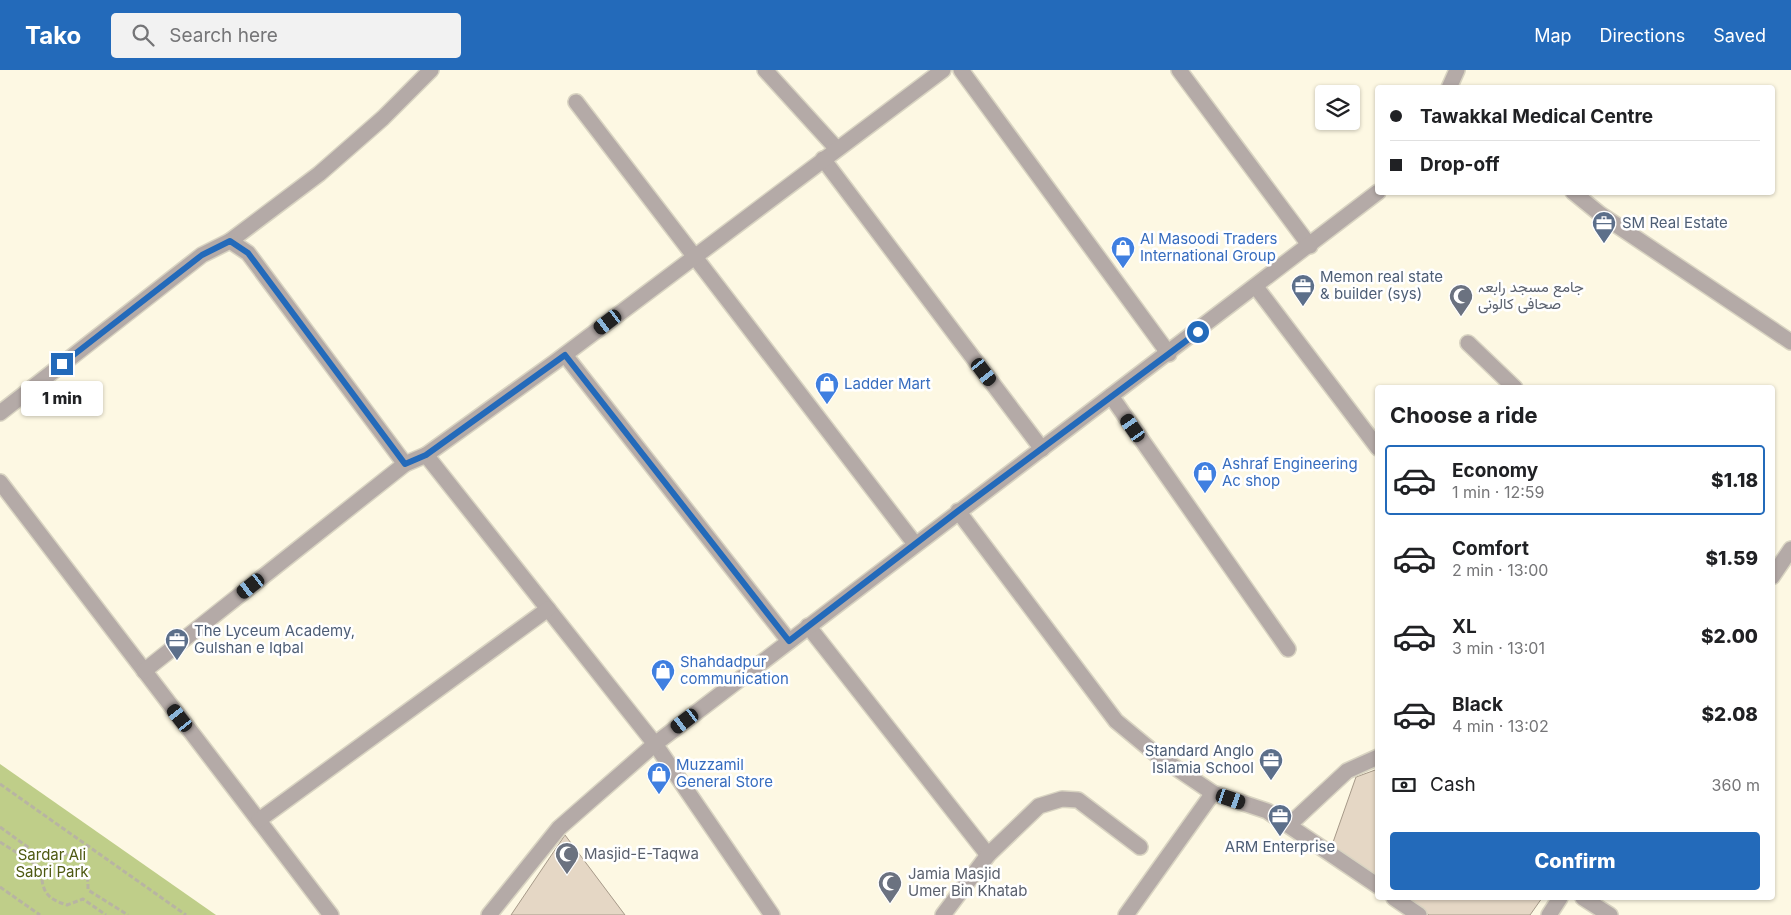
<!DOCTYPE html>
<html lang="en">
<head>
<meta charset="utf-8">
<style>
	:root { --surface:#fff; --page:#f2f2f2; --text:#202124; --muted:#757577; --line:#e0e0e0; --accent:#236aba }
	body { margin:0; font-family:Inter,Vazirmatn,sans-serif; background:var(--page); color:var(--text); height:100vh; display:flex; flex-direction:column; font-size:19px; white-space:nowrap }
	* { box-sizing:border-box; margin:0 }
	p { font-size:16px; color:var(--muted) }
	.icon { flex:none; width:28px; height:28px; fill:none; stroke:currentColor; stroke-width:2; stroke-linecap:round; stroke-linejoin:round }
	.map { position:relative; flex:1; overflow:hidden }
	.side { position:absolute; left:1375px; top:315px; width:400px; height:515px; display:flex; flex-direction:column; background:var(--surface); border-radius:5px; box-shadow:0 1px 4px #0004 }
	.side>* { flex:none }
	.guide { position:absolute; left:1375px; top:15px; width:400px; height:110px; border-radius:5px; box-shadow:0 1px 4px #0004; display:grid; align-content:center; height:110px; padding:0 15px; background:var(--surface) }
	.tools { position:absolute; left:1315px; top:15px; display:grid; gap:10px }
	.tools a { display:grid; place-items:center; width:45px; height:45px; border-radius:5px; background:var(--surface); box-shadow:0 1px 4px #0004; font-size:25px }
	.end { position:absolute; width:22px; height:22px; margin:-11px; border:6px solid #236aba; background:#fff; box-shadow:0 0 0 2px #fff }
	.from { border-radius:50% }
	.bubble { position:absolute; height:35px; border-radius:5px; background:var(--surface); box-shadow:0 1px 4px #0004; font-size:16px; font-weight:800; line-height:35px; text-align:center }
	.car { position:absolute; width:15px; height:30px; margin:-15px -8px; border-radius:6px; box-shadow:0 0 4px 1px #0007; background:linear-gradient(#222 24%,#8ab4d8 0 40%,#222 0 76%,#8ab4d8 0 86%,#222 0) }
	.guide b { display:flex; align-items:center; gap:18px; height:48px; font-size:19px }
	.guide b+b { border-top:1px solid var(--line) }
	.guide i { width:12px; height:12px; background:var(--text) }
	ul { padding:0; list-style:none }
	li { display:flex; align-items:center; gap:15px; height:70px; margin:0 10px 8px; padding:0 5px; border:2px solid transparent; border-radius:5px }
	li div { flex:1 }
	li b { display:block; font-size:19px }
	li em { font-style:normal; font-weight:800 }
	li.selected { border-color:var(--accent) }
	li>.icon { width:45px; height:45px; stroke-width:1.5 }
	h2 { padding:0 15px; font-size:22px; line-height:60px }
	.pay { display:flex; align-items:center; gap:12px; height:55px; padding:0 15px; font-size:19px }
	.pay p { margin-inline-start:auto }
	.cta { display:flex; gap:10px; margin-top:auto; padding:10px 15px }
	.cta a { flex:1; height:58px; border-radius:5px; background:var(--accent); color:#fff; font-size:20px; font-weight:800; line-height:58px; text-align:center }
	header { display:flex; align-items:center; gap:30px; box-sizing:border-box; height:70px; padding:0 25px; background:var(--accent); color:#fff }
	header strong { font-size:24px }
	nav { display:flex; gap:28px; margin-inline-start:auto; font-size:18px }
	.search { width:350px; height:45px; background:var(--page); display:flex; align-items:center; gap:12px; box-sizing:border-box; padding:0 18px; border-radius:5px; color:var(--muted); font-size:19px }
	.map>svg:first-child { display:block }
</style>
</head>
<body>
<header>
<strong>Tako</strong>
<div class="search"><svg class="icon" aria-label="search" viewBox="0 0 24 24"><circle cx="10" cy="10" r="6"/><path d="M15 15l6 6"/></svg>Search here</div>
<nav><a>Map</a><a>Directions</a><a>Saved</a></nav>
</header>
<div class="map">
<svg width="1791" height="845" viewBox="0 0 1791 845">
	<rect width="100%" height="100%" fill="#fdf8e3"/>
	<polygon fill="#bfce89" points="0,694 216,845 0,845"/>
	<g fill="#e5d7c5" stroke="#a69988">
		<polygon points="1378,699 1378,809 1331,778 1356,707"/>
		<polygon points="565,765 625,845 511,845"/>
		<polygon points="1404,828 1542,828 1530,845 1429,845"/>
	</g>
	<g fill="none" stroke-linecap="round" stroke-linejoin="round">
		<g stroke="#d9d4c2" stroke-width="18">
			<g id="minor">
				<polyline points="765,0 837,79"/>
				<polyline points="961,0 1169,284"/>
				<polyline points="1179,0 1310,176"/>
				<polyline points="1449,18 1457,0"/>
				<polyline points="576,32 915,474"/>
				<polyline points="823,89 1042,379"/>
				<polyline points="1573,122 1600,144 1791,272"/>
				<polyline points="230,171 319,104 383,48 431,0"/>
				<polyline points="1256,217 1378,378"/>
				<polyline points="1468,273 1515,318"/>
				<polyline points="565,285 789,571"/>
				<polyline points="1111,326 1288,579"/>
				<polyline points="0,343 202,185 230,171 248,183 405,394"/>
				<polyline points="426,385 555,292 943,0"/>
				<polyline points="0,412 331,845"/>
				<polyline points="958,441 1116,651 1157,685 1213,723 1267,741 1378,816"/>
				<polyline points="1772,507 1791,479"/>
				<polyline points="808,556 988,785"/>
				<polyline points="144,601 405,394 426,385 655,674 772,845"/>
				<polyline points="259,750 548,539"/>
				<polyline points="1289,755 1347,701 1378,687"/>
				<polyline points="1394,828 1419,845"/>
				<polyline points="1583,828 1610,845"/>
				<polyline points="489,845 559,758 655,674 1378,122"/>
				<polyline points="943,845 988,785 1039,736 1062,729 1078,730 1140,777"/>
				<polyline points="1126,845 1213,723"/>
				<polyline points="1549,845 1560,828"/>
			</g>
		</g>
		<g stroke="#b8b4a3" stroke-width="3" stroke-dasharray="5 2.5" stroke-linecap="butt">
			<polyline points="0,714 186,845"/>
			<path d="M0,757L47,791L69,783C86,795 88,799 88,820L128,845"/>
			<path d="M0,772L41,798C42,821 45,828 67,835L83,829L106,845"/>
			<polyline points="0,817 40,845"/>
		</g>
		<use href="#minor" stroke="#b4aaa7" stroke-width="15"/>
	</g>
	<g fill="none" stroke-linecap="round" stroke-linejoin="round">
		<polyline stroke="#236aba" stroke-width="6" points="62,294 202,185 230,171 248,183 405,394 426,385 565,285 789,571 958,441 1198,262"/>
	</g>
	<defs>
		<g id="office-pin" transform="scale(1.25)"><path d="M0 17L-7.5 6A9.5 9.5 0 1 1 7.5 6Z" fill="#5c6f8a" stroke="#fff"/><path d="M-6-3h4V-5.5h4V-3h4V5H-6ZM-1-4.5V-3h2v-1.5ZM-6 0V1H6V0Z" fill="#fff"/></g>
		<g id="shop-pin" transform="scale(1.25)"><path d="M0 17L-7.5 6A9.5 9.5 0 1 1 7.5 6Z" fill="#3f7fe0" stroke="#fff"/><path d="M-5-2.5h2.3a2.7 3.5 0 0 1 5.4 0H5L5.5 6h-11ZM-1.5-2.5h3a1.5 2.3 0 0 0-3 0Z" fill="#fff"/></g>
		<g id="mosque-pin" transform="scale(1.25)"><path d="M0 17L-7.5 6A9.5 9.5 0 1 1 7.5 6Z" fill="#6b7280" stroke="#fff"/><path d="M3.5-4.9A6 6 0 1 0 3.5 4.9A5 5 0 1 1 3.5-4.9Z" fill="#fff"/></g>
	</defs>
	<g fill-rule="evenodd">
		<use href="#office-pin" x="1604" y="153"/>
		<use href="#shop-pin" x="1123" y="178"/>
		<use href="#office-pin" x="1303" y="216"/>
		<use href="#mosque-pin" x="1461" y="226"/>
		<use href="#shop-pin" x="827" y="314"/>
		<use href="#shop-pin" x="1205" y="403"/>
		<use href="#office-pin" x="177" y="570"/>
		<use href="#shop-pin" x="663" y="601"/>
		<use href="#office-pin" x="1271" y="690"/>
		<use href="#shop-pin" x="659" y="704"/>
		<use href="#office-pin" x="1280" y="746"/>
		<use href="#mosque-pin" x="567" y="784"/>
		<use href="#mosque-pin" x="890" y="813"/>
	</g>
	<g text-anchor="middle" stroke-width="5" stroke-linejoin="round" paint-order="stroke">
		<g font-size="15" fill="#4e5e75" stroke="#fff" text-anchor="start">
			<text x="1622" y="158">SM Real Estate</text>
			<text x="1320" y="212">Memon real state<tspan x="1320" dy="17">&amp; builder (sys)</tspan></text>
			<text x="194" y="566">The Lyceum Academy,<tspan x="194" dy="17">Gulshan e Iqbal</tspan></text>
			<text x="1254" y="686" text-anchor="end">Standard Anglo<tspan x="1254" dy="17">Islamia School</tspan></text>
			<text x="1280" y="782" text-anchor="middle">ARM Enterprise</text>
		</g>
		<g font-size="15" fill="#366cbe" stroke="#fff" text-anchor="start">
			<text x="1140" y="174">Al Masoodi Traders<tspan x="1140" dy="17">International Group</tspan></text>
			<text x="844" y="319">Ladder Mart</text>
			<text x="1222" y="399">Ashraf Engineering<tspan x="1222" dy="17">Ac shop</tspan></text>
			<text x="680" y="597">Shahdadpur<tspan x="680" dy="17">communication</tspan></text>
			<text x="676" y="700">Muzzamil<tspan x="676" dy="17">General Store</tspan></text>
		</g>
		<g font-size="15" fill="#5b616d" stroke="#fff" text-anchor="start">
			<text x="1478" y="222">جامع مسجد رابعہ<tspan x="1478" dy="17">صحافی کالونی</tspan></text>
			<text x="584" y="789">Masjid-E-Taqwa</text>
			<text x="908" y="809">Jamia Masjid<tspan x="908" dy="17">Umer Bin Khatab</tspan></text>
		</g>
		<g font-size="15" fill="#4e5911" stroke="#fff">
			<text x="52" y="790">Sardar Ali<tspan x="52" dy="17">Sabri Park</tspan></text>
		</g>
	</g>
</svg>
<div class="tools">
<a><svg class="icon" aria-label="layers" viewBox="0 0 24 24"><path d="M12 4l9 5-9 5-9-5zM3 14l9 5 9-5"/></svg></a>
</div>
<i class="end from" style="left:1198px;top:262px"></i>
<i class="end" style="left:62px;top:294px"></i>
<div class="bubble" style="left:21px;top:311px;width:82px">1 min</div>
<i class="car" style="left:608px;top:252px;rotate:233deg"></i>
<i class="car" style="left:984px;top:302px;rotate:143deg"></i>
<i class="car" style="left:1133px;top:358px;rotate:325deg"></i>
<i class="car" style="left:251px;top:516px;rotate:232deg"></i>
<i class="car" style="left:180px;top:648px;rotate:322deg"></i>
<i class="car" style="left:685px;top:651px;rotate:233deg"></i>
<i class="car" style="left:1231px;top:729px;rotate:109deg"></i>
<div class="guide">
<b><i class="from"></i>Tawakkal Medical Centre</b>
<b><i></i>Drop-off</b>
</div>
<section class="side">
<h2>Choose a ride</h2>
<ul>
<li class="selected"><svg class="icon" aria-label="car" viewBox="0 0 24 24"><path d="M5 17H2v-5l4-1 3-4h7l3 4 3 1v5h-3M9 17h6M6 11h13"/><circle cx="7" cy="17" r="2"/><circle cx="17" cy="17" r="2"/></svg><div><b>Economy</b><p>1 min · 12:59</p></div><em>$1.18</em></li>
<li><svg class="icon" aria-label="car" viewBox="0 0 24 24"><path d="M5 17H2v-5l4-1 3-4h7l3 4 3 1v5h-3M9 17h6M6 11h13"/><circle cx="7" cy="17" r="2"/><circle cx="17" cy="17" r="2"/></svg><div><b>Comfort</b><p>2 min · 13:00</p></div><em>$1.59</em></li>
<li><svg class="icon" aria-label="car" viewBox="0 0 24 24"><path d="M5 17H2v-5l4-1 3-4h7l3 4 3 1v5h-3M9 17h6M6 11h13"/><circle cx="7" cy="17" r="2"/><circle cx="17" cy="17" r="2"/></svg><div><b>XL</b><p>3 min · 13:01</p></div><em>$2.00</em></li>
<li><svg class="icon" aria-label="car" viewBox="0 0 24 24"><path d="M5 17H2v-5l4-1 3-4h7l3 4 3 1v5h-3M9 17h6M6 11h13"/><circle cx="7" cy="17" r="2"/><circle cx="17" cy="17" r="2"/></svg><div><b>Black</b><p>4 min · 13:02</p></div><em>$2.08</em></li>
</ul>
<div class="pay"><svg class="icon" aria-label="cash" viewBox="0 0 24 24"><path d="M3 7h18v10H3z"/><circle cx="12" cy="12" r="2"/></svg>Cash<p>360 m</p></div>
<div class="cta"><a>Confirm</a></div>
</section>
</div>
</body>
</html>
